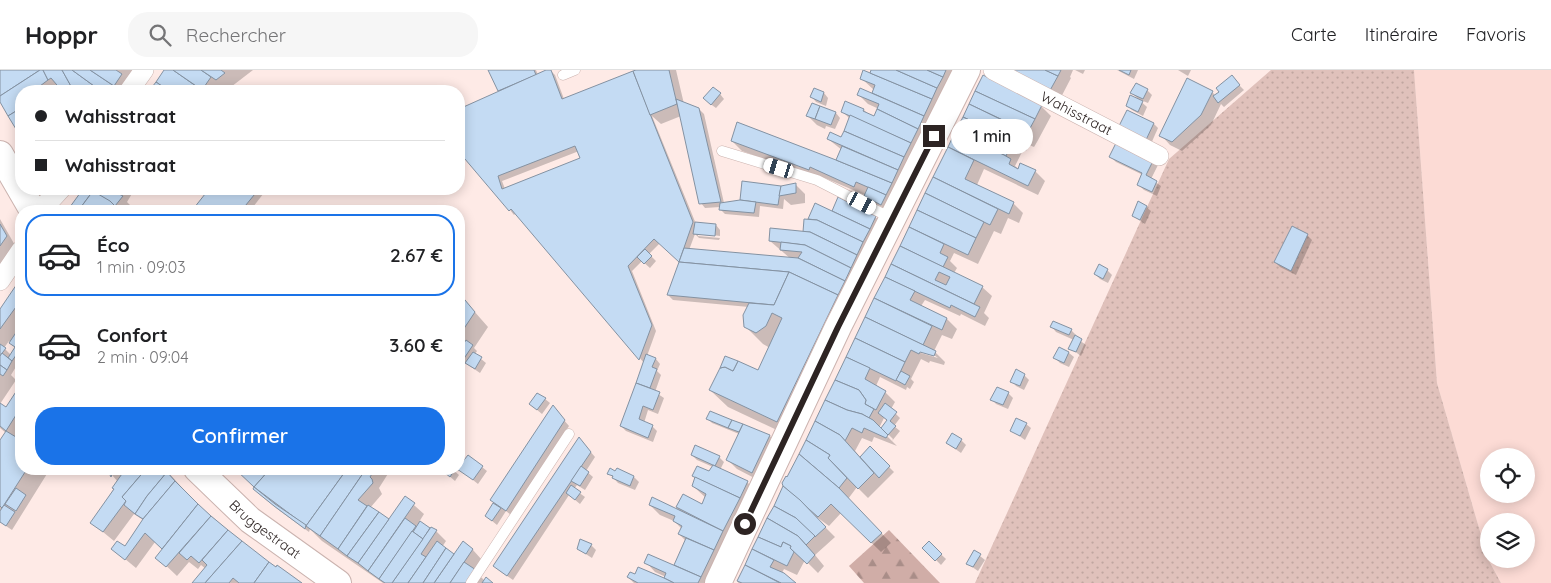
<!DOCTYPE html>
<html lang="fr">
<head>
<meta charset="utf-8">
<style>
	:root { --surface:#fff; --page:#f6f6f6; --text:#202124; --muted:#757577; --line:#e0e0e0; --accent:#1a73e8 }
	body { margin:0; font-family:Quicksand,sans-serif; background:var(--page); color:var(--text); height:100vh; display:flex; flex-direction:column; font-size:19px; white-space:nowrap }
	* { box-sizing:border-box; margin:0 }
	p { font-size:16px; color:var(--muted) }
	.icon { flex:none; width:28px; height:28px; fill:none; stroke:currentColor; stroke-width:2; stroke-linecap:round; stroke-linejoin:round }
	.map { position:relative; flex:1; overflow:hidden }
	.panel { position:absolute; left:15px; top:135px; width:450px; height:270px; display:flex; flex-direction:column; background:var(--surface); border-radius:20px; box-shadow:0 2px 12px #0003 }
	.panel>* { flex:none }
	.banner { position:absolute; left:15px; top:15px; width:450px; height:110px; border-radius:20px; box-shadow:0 2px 12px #0003; display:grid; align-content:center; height:110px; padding:0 20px; background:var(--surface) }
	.fabs { position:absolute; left:1480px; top:378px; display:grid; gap:10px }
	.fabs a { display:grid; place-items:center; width:55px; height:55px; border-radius:50%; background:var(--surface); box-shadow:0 2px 12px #0003; font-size:25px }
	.end { position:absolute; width:22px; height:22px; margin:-11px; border:6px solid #2d2423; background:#fff; box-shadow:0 0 0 2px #fff }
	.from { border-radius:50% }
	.bubble { position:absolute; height:35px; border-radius:18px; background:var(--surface); box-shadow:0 2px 12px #0003; font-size:16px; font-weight:600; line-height:35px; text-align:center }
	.car { position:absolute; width:15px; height:30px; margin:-15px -8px; border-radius:6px; box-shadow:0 0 4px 1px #0007; background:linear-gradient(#fff 24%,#345 0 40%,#fff 0 76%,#345 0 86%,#fff 0) }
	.banner b { display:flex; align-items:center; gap:18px; height:48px; font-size:19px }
	.banner b+b { border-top:1px solid var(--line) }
	.banner i { width:12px; height:12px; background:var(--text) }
	ul { padding:9px 0 0; list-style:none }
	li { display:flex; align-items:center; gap:15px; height:82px; margin:0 10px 8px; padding:0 10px; border:2px solid transparent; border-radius:20px }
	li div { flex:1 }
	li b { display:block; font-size:19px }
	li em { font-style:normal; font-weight:600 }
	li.on { border-color:var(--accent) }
	li>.icon { width:45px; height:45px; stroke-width:1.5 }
	.action { display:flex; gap:10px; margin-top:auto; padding:10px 20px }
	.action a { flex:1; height:58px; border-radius:20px; background:var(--accent); color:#fff; font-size:20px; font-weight:600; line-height:58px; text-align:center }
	header { display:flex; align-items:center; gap:30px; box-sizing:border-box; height:70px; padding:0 25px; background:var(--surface); border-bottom:1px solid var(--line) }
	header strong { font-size:24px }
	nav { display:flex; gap:28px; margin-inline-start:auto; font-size:18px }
	.search { width:350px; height:45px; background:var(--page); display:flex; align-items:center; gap:12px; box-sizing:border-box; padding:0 18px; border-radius:20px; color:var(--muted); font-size:19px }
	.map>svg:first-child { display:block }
</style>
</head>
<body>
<header>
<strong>Hoppr</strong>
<div class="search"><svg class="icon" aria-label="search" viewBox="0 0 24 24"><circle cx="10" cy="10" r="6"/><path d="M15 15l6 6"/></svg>Rechercher</div>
<nav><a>Carte</a><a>Itinéraire</a><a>Favoris</a></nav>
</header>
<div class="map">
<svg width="1551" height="513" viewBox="0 0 1551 513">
	<defs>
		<pattern id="forest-firs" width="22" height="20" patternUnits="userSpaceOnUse" patternTransform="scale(1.25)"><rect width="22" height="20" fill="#d0ada7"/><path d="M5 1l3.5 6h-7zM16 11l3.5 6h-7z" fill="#a98d88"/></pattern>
		<pattern id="park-dots" width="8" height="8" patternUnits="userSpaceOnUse" patternTransform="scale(1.25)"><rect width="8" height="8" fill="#e0c1bb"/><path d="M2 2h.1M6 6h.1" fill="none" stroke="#c0a6a0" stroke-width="1.8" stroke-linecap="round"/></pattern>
	</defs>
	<rect width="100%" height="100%" fill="#feeae6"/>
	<path fill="#fcdbd5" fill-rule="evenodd" d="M1414,0H1551V513H1501L1488,489L1437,313ZM1489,386H1526V424H1489ZM1489,451H1526V489H1489Z"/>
	<polygon fill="url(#forest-firs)" points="889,460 940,513 864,513 849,496"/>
	<polygon fill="url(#park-dots)" points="1271,0 1414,0 1437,313 1488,489 1501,513 975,513 1169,89"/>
	<g fill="#0003" fill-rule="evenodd">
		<polygon points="0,0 142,0 127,21 21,21 21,66 0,29"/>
		<polygon points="166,0 253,0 227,20 222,16 218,21 151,21"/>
		<path d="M490,0H536L538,5L550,0L555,5L564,29L640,0H676L684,34L699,39L704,44L724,133L741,131L795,114L805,124V133L791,135L784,129L783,139L760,136L759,147L725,144L720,139V137L705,138L701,133L681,46L661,54L652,46L696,154L716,155L720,160V166L698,163V166L720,168L719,170L699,168L695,164L689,180L791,189L770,171L804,163L816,134L832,142L839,129L875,147L880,151L875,163L870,161L879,170L794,368L728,337L710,320L758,302L770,278L763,274L745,256L749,237L673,230L668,225L683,183L660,173L649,184L656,191L650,198L642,191L632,201L656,261L647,286L656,289L660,294L657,301L661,305L655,322L664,328L658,344L648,340L644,353L652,356L657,361L653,372L626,361L621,356L644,293L516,143L514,145L510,140L459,80V40L500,22ZM579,81L582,89L505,119L502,111Z"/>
		<polygon points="873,0 961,0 886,139 870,131 865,125 820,106 819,109 742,81 732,71 836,92 842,80 828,69 842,69 850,49 842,41 845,33 864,40 868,44 875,48 879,39 868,34 858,24 872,24 874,20 861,8 871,4"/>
		<polygon points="995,0 1073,0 1070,7 1071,8 1058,33"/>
		<polygon points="1075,0 1085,0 1083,4"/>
		<polygon points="1117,0 1138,0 1134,9"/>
		<polygon points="1178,0 1191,0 1188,6"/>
		<path d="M983,7L1041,36L1051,46L1037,72L1034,77L1029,75L1026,81L1023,80L1015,96L1019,99L1035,101L1045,111L1038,125L984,99L977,115L1013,133L1023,143L1019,153L1008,148L1001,164L994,161L978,194L954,183L950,191L957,198L954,203L982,217L992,226L984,243L989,248L985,256L961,244L960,246L925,230L921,236L947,249L957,259L952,269L942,265L934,281L945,292L944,295L930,291L929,293L921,289L911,309L914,312L910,319L907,317L906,320L880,307L876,316L885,322L895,332L891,339L900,348L894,356L900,361L892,371L897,376L874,367L872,372L862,368L855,381L861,388L870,378L894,402L868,428L857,417L848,429L891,473L881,482L841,443L829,456L818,448L817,449L835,467L815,485L824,496L818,503L805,490L797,505L784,499L782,503L794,513H738ZM915,279L934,285L938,288L914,281ZM884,348L888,351L882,358L893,369L892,371L879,358Z"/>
		<polygon points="1236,12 1244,20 1224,37 1221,34 1211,55 1182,81 1170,75 1161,65 1212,22 1216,26"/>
		<polygon points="814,20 824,23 828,28 826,36 816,32 812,27"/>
		<polygon points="1147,20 1152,25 1148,33 1138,29 1147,37 1143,46 1132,40 1127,35 1140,31 1132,23"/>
		<polygon points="720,24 724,29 716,38 709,33"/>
		<polygon points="1128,41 1154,54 1158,58 1150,76"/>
		<polygon points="836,43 840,48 835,59 826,56 825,59 817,55 807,45"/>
		<polygon points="1111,87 1153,90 1158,95 1151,109 1161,116 1157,126 1144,120 1139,115 1143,105 1116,92"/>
		<polygon points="84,119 129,119 133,122 127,132 132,137 129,141 69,141"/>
		<polygon points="211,119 267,119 250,141 199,141 196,138"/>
		<polygon points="1146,137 1151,141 1145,154 1133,146"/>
		<polygon points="0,149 16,177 0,200"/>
		<polygon points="1307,165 1312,170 1296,205 1280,197 1275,192"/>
		<polygon points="1107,200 1112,205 1108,213 1100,209 1095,204"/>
		<path d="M21,210V299L17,295L11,305L16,310L0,334L6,339L21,316V362L17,369L21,372V399H50L12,460L0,452V444L2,441L0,440V373L6,363L0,358V241ZM9,271L16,278L11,285L4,278Z"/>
		<polygon points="459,224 488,257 474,278 477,281 475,284 486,293 480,303 464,292 459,300"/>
		<polygon points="1052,257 1071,260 1076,265 1075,267 1086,275 1081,286 1070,278 1074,270 1056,262"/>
		<polygon points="1060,278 1069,283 1074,287 1069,297 1060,293 1055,288"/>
		<polygon points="1024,305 1029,310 1024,320 1016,316 1012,311"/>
		<polygon points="1008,323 1013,328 1008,339 996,334 992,329"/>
		<polygon points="545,329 550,333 542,344 530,334"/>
		<polygon points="557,342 569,356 511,445 506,441 497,455 486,446 494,433 491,430"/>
		<polygon points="710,343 770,366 779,376 762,412 737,399 727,389 739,364 712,353 708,349"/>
		<polygon points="1026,354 1031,358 1025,370 1012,361"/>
		<polygon points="961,370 966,375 961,383 947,373"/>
		<polygon points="583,373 595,387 586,401 593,407 585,420 577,415 574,419 585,427 580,434 569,425 513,510 500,501"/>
		<polygon points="459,384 465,391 468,386 487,401 478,414 459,399"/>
		<polygon points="692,385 719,387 724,392 720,400 747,412 757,422 712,513 634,513 628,507 665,510 666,507 655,502 646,492 675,497 686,471 679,464 682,459 674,451 660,445 650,435 676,439 683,426 702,435 706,428 693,416 710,403 713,397 697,390"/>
		<polygon points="82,399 91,399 86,402"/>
		<polygon points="107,399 165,399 198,435 241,471 276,499 300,513 193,513 206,499 201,495 198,499 189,492 177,506 157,487 163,479 155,472 136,498 113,479 125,478 143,450 134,444 114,471 92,453 118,412"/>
		<polygon points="237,399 391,399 379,418 382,424 370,438 390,451 406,428 424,444 419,452 436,461 446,471 442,477 454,485 463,473 473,480 482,490 475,501 485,511 491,513 383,513 322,471 310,459 309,462 280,441 259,424 262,422"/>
		<polygon points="441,399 452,399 459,405 455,411"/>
		<polygon points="617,399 634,407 639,412 635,420 618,413 609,403 616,402"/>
		<polygon points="581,470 591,475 596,480 592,488 578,479"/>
		<polygon points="929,473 946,489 941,495 924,478"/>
		<polygon points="975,482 985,490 978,501 968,494"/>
	</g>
	<g fill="#c4dbf3" stroke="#8492a2" fill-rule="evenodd">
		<polygon points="0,0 40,0 0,26"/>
		<polygon points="40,0 43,0 48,10 40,16 44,21 21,21 21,38 8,46 0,32 0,26"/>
		<polygon points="43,0 62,0 72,18 77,21 62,21 51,8 48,10"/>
		<polygon points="62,0 72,0 101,21 77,21 72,18"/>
		<polygon points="72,0 90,0 114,16 111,21 101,21"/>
		<polygon points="90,0 116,0 122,4 114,16"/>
		<polygon points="164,0 173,0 203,21 169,21 156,12"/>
		<polygon points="173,0 201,0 211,7 202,20"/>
		<polygon points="201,0 221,0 225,3 216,10"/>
		<polygon points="488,0 534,0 536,5 498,21"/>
		<path d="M546,0H551L562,29L633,1L693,152L679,192L654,169L628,196L652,255L639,290L511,139L509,141L459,82V39ZM575,76L580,88L502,119L498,106Z"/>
		<polygon points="636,0 669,0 677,34 650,45 633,1"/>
		<polygon points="863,0 932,29 924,46 872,23 875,15 860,9"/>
		<polygon points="871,0 896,0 937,18 932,29 870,3"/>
		<polygon points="896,0 927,0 943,7 937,18"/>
		<polygon points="927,0 946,0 943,7"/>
		<polygon points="999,0 1045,0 1058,6 1048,24"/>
		<polygon points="1045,0 1061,0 1058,6"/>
		<polygon points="1119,0 1131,0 1129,5"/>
		<polygon points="983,5 1042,35 1035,49 975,21"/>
		<polygon points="1232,5 1240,15 1218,33 1213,26 1219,22 1216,18"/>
		<polygon points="1187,8 1213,21 1201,45 1172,72 1159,66"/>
		<polygon points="156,12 169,21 149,21"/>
		<polygon points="1136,13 1148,19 1143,29 1130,23"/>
		<polygon points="57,16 62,21 50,21"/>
		<polygon points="713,17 721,23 711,35 703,28"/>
		<polygon points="814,18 824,22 821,32 810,27"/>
		<polygon points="860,18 924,46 918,59 877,39 879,34 857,25"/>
		<polygon points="975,21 1035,49 1028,62 969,34"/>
		<polygon points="1130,25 1143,31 1138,42 1126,36"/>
		<polygon points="676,29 699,38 721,132 699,134"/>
		<polygon points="845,31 864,39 863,41 874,46 877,39 918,59 911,73 841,42"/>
		<polygon points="812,33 820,36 815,49 806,46"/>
		<polygon points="969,34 1027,62 1023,68 1019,66 1016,72 963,47"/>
		<polygon points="820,36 836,42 831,55 815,49"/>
		<polygon points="21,38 21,62 19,64 8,46"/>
		<polygon points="1127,40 1154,53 1145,72 1118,58"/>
		<polygon points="850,45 911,73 904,87 844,61"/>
		<polygon points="963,47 1013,71 1006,86 955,62"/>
		<polygon points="737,52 836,90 892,113 886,125 856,112 854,117 810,97 809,100 731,71"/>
		<polygon points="844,61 904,87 898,100 827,69 830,62 841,67"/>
		<polygon points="955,62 1004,85 1011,89 1009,94 1018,99 1020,93 1036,100 1028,116 948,77"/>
		<polygon points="1117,71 1154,89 1146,105 1157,111 1152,122 1137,115 1142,103 1109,87"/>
		<polygon points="842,76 898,100 892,113 836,90"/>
		<polygon points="948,77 974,90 965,109 1014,132 1009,144 933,107"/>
		<polygon points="933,107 998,139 990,155 925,123"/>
		<polygon points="742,111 781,116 778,135 740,130"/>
		<polygon points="796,113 796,123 779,126 781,116"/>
		<polygon points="868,117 886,125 881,135 864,126"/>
		<polygon points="83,119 119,119 117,123 123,126 115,136 93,121 78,141 67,141"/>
		<polygon points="209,119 259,119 241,141 199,141 194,138"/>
		<polygon points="93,121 110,131 115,136 110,141 78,141"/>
		<polygon points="925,123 984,152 976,168 917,140"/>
		<polygon points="838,127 876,146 870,159 832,141"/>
		<polygon points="740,130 756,132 754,143 719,140 720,133"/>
		<polygon points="1138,131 1147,136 1140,150 1132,146"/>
		<polygon points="815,133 870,159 863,172 817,150 808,149"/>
		<polygon points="115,136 122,141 110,141"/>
		<polygon points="917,140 976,168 968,185 909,157"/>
		<polygon points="804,149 817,150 863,172 857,185 810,162 803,162"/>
		<polygon points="695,152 716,154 715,166 693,164"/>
		<polygon points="0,154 7,166 0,176"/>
		<polygon points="1292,156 1308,164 1291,201 1274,192"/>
		<polygon points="909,157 944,174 940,183 948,187 943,197 900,176"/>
		<polygon points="770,158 810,162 857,185 851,198 805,175 769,171"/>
		<polygon points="781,172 805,175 851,198 845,211 798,188 802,182 780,180"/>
		<path d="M900,176L983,216L974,234L891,194ZM939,202L950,207L946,215L935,210Z"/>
		<polygon points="684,178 798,188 845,211 838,225 789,202 679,192"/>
		<polygon points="645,179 652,186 644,194 637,187"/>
		<polygon points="679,192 789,202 774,235 667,225"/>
		<polygon points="891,194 980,237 975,247 951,235 950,238 885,207"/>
		<polygon points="1099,194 1108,199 1103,209 1094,204"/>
		<polygon points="789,202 838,225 777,352 709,320 720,298 725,297 733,301 738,291 758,300 782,248 772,243 766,256 756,263 744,257 743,245 749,233 774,235"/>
		<polygon points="885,207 915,221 910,230 947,248 942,260 874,228"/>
		<polygon points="21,208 21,230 0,259 0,239"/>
		<polygon points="459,223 465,230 459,239"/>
		<polygon points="874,228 932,256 923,275 865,247"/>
		<polygon points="465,230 475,242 459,266 459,239"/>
		<polygon points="865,247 936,281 934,286 920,282 919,284 911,280 905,292 855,268"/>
		<polygon points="1053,251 1072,259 1069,265 1050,257"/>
		<polygon points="21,255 21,278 12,291 8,288 15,277 9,273"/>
		<polygon points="1075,265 1082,269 1076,282 1068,279"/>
		<polygon points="855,268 905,292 896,311 846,287"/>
		<polygon points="466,270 473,275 463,290 459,288 459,281"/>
		<polygon points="0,274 6,278 0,286"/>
		<polygon points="1059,277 1069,282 1064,293 1053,288"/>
		<polygon points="473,282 482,287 475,299 465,293"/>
		<polygon points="2,283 12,291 7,300 0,295 0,286"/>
		<polygon points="646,284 656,288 652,297 657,299 650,318 636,313"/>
		<polygon points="725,286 738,291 733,301 725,297 720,298"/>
		<polygon points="846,287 870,298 865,309 886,321 876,340 865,334 866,330 859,320 835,310"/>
		<polygon points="0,295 7,300 3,306 0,304"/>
		<polygon points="1016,299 1025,304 1020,316 1010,312"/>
		<polygon points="901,301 910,306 905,315 896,310"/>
		<polygon points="835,310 859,320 866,330 865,334 874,339 869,348 862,344 847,340 825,330"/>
		<polygon points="636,313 660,322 653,340 643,336 639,349 653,355 648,368 620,356"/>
		<polygon points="21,314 21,337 6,361 0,356 0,333 6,337"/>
		<polygon points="997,317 1009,322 1003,335 990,330"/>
		<polygon points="537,323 546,328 537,340 529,334"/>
		<polygon points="825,330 847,340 862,344 873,350 888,365 886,368 864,358 862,363 852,358 845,371 840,365 815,351"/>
		<polygon points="885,333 897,342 890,351 896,356 888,365 881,358 887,350 878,343"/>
		<polygon points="553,335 565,350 506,441 490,430"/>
		<polygon points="710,341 732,350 728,358 706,349"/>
		<polygon points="1016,348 1027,353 1020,366 1010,361"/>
		<polygon points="732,350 743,354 739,362 728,358"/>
		<polygon points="815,351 840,365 874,403 858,419 828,388 830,385 806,370"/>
		<polygon points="743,354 770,365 752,403 726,390"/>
		<polygon points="6,361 21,370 21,399 27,399 2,438 0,436 0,370"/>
		<polygon points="952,363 962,369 956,379 946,373"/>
		<polygon points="579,367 591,382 507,506 493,496"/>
		<polygon points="806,370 830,385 828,388 847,408 839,418 799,384"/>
		<polygon points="695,375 720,386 715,396 691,385"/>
		<polygon points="870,376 890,396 879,408 860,387"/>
		<polygon points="799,384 839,418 882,463 871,473 831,434 818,447 783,416 782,413 786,406 787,407"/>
		<polygon points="468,385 483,396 473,410 457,399"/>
		<polygon points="713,395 748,411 740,428 692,406 697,396 709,401"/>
		<polygon points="581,396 589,402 580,416 571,411"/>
		<polygon points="610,398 615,401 617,398 634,406 630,416 612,408 613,406 607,404"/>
		<polygon points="106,399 114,399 111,407 110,405"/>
		<polygon points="122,399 146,399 122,427 126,431 103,462 90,453 114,419 112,418 124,401"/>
		<polygon points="146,399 164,399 167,402 147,426 135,444 124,435 126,431 122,427"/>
		<polygon points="235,399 270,399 254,417"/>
		<polygon points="270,399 347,399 306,456 254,417"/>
		<polygon points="347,399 366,399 320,466 306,456"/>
		<polygon points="366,399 375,399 370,407 372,409 373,413 358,430 367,436 338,479 320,466"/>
		<polygon points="440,399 455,399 450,407"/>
		<polygon points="167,402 175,411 143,449 135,444 147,426"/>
		<polygon points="695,407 740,428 723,461 676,437 683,424 702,434 706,424 692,416"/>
		<polygon points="175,411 198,434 162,479 145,463 125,490 111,479 117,471 125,476 143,449"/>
		<polygon points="571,415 581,422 575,430 566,423"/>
		<polygon points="783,416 800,430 826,457 815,467 796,448 774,436"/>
		<polygon points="254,417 275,434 306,455 305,459 274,436 253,419"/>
		<polygon points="16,418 26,425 16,441 5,434"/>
		<polygon points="405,426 415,433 368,501 358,493"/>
		<polygon points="652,427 723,461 714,480 678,464 682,456 673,451 675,446 649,435"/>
		<polygon points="493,433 501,438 492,451 485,446"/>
		<polygon points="198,434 211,446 166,497 155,488"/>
		<polygon points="4,435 15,442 6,456 0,452 0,441"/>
		<polygon points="368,435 379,442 347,486 338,479"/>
		<polygon points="774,436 796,448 815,466 806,475 798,466 767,448"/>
		<polygon points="379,442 389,449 358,493 347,486"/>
		<polygon points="211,446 228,460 199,493 191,486 187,490 179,483"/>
		<polygon points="405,448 416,456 379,509 368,501"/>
		<polygon points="767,448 798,466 815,485 807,494 790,478 791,476 783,472 781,477 758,467"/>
		<polygon points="420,451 430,458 423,469 413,462"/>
		<polygon points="431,457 437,460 421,484 426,487 408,513 392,513"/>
		<polygon points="228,460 242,471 205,513 192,513 207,495 202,490"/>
		<polygon points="412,461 423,469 392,513 385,513 379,509"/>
		<polygon points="758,467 781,477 783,472 791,476 790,478 794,482 787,496 752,479"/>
		<polygon points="686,468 714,480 701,507 674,495"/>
		<polygon points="580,469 592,474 586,484 577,479"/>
		<polygon points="242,471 269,492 254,513 239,513 233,508 229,513 205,513"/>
		<polygon points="437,471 446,478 423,513 408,513"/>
		<polygon points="463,471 473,479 450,513 434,513"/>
		<polygon points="929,471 942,484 935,491 922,478"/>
		<polygon points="446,478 454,484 434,513 423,513"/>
		<polygon points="752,479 774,490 770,497 784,503 796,513 781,513 745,495"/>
		<polygon points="974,480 981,484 973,497 966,494"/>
		<polygon points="648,484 701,507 698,513 674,513 664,508 666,503 644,493"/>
		<polygon points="269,492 276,497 277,495 302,513 254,513"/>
		<polygon points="464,492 476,500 467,513 450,513"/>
		<polygon points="745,495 780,513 781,513 742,513 737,511"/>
		<polygon points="638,497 664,508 674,513 638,513 627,507 630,502 635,504"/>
		<polygon points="486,507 493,513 482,513"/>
	</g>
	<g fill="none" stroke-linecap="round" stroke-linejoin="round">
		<g stroke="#cbb3af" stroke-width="11">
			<g id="lane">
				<polyline points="563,5 575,0"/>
				<polyline points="722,81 817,110 891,148"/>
				<polyline points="471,513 569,364"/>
			</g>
		</g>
		<g stroke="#cbb3af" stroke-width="20">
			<g id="street">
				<path id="s1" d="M993,0L1159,86"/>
				<polyline points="129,21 144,0"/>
				<polyline points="33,141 50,131 61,119"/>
				<polyline points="0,211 21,180"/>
			</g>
		</g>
		<g stroke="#cbb3af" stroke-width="28">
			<g id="secondary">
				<polyline points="0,84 33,141"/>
				<path id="s2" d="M197,399L250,450L338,513"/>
				<polyline points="718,513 838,257 967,0"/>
			</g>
		</g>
		<use href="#lane" stroke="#fff" stroke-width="10"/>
		<use href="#street" stroke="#fff" stroke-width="19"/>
		<use href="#secondary" stroke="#fff" stroke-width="26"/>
	</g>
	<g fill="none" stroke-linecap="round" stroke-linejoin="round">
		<polyline stroke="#2d2423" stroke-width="6" points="745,454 838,257 934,66"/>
	</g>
	<g text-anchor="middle" stroke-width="4" stroke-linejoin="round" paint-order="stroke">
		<g font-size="14" fill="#2d2423" stroke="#feeae6">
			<text dy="5" stroke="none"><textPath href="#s1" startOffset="94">Wahisstraat</textPath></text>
			<text dy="5" stroke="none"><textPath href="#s2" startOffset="91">Bruggestraat</textPath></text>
		</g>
	</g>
</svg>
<div class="fabs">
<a><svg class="icon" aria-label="locate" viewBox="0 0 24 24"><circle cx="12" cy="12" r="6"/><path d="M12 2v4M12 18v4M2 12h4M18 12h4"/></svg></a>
<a><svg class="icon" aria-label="layers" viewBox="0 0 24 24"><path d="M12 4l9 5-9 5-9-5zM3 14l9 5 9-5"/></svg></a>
</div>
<i class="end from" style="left:745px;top:454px"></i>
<i class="end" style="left:934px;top:66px"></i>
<div class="bubble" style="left:951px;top:49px;width:82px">1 min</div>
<i class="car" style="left:779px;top:98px;rotate:287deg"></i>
<i class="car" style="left:862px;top:133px;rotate:117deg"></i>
<div class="banner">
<b><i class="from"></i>Wahisstraat</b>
<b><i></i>Wahisstraat</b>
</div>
<section class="panel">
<ul>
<li class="on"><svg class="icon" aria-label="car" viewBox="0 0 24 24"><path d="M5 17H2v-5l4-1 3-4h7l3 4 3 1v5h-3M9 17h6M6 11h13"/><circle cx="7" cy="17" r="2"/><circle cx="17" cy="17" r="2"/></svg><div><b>Éco</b><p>1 min · 09:03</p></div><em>2.67 €</em></li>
<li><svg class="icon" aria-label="car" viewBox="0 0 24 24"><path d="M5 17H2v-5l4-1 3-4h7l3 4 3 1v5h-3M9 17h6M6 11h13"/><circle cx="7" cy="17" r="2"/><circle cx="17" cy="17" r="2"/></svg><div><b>Confort</b><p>2 min · 09:04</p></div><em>3.60 €</em></li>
</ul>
<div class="action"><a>Confirmer</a></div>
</section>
</div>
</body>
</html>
